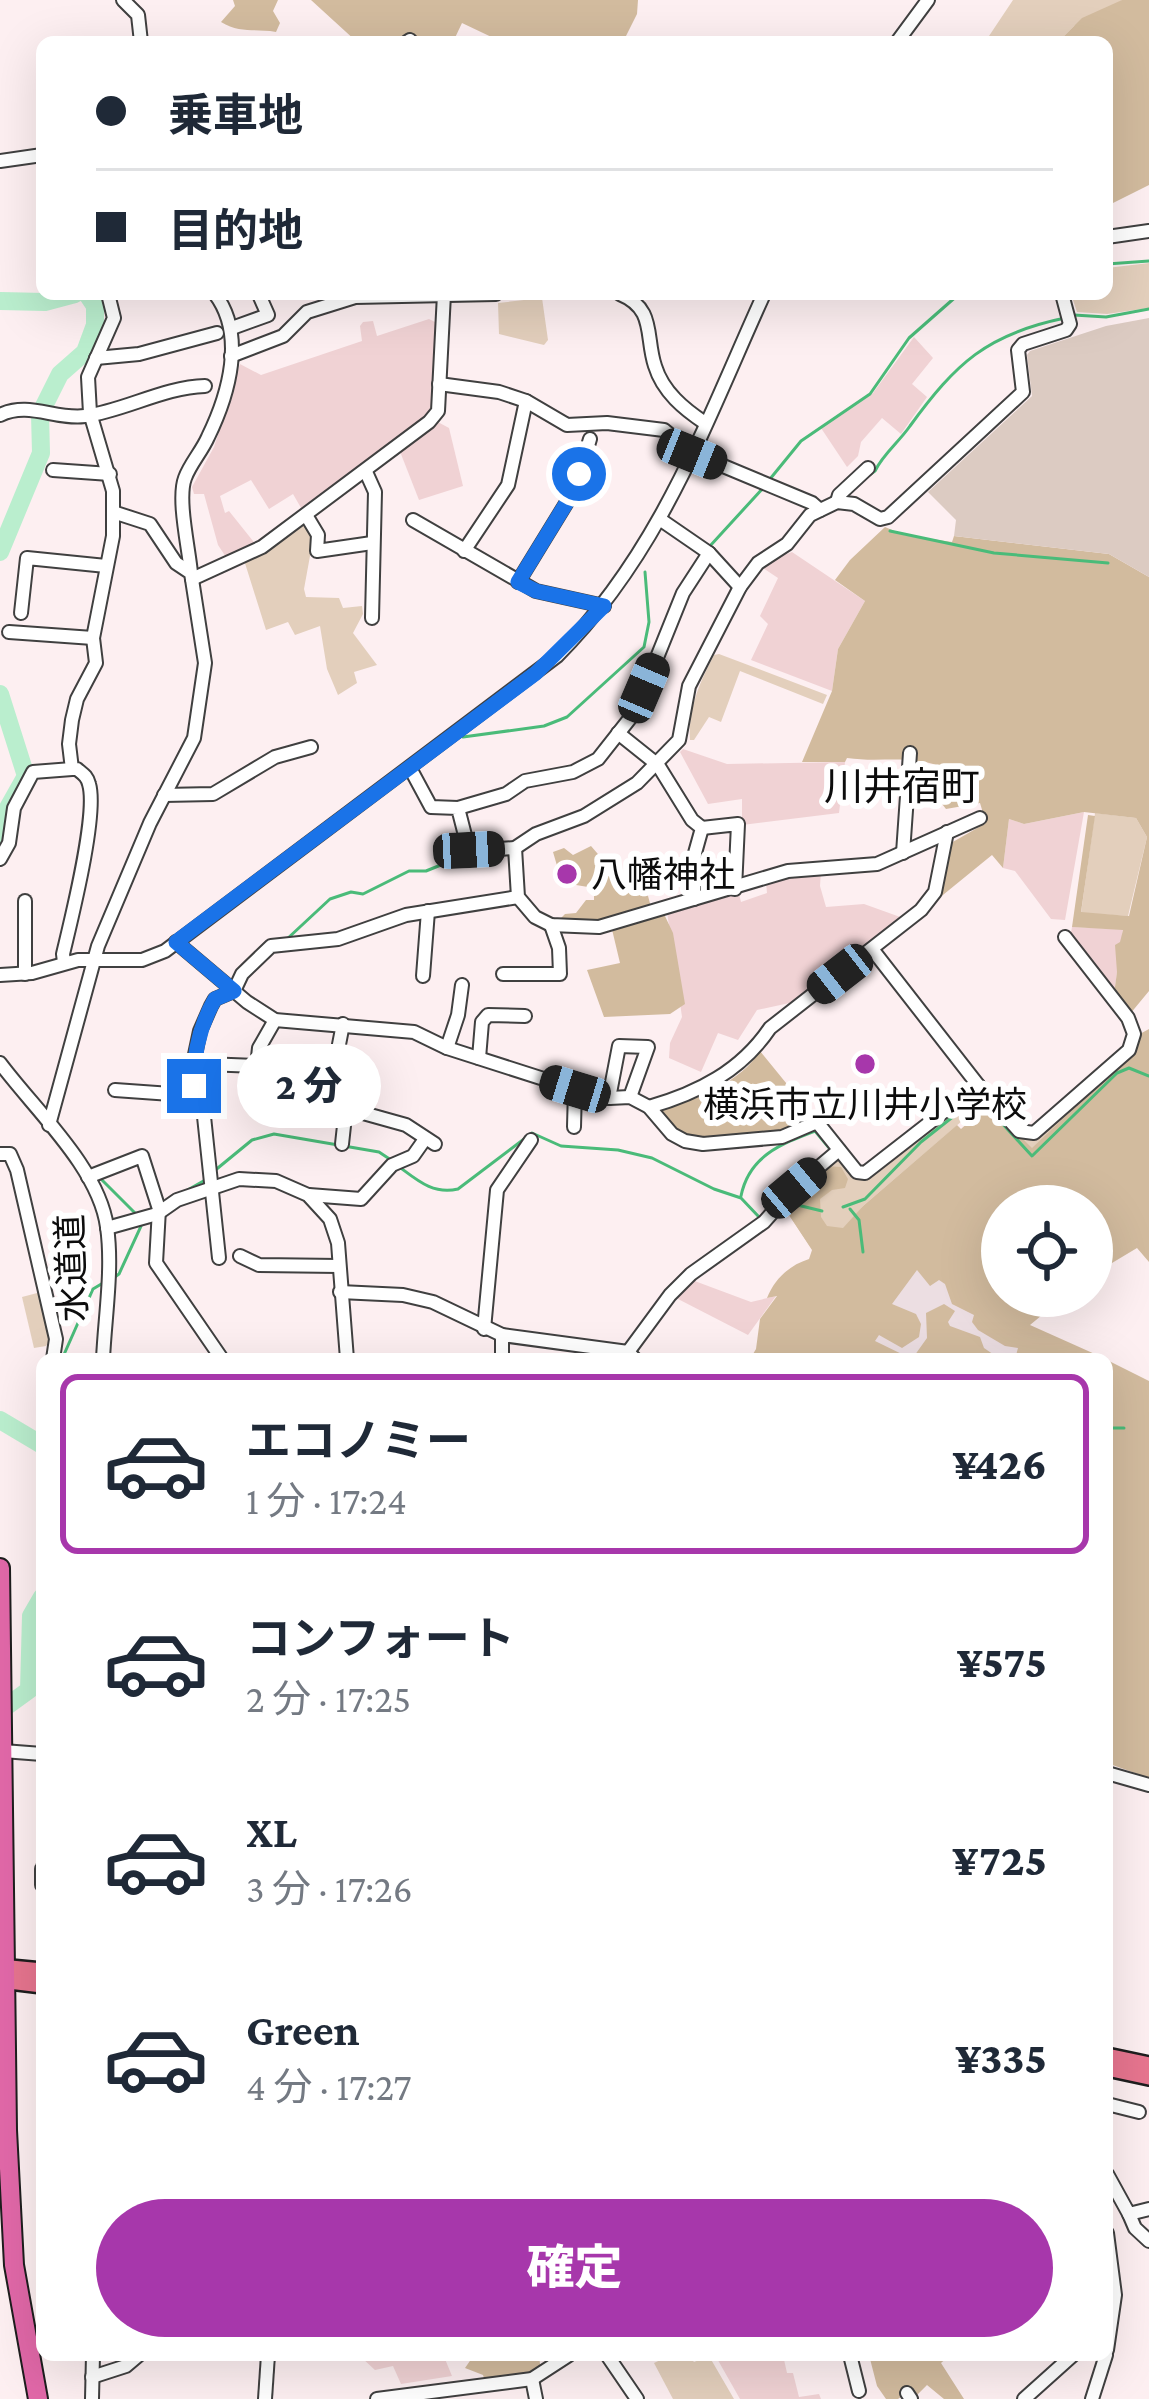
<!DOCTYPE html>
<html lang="ja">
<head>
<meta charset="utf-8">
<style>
	:root { --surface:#fff; --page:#f6f6f7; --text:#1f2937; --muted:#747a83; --line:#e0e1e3; --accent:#a737ab }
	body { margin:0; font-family:"Crimson Pro","Noto Sans JP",serif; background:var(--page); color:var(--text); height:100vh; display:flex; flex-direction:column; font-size:45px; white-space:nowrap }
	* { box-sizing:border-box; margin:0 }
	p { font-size:39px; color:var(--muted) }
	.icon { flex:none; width:66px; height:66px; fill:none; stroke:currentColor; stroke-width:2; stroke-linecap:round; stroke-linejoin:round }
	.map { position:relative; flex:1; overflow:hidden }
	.sheet { position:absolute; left:36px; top:1353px; width:1077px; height:1008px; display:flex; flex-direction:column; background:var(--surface); border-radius:18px; box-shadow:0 12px 48px #0002 }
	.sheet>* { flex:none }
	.hud { position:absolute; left:36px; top:36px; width:1077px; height:264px; border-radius:18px; box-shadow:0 12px 48px #0002; display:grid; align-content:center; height:264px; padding:0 60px; background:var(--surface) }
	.buttons { position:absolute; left:981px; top:1185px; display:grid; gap:24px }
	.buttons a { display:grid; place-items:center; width:132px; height:132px; border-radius:50%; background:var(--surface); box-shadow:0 12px 48px #0002; font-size:60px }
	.end { position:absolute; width:54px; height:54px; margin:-27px; border:15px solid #1a73e8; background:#fff; box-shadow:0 0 0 6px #fff }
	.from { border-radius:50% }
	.bubble { position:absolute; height:84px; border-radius:42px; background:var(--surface); box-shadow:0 12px 48px #0002; font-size:39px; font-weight:800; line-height:84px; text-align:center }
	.car { position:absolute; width:36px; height:72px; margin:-36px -18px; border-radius:15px; box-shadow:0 0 9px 3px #0007; background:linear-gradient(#222 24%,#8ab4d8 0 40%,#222 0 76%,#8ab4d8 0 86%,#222 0) }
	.hud b { display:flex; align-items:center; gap:42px; height:114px; font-size:45px }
	.hud b+b { border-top:3px solid var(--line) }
	.hud i { width:30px; height:30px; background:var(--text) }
	ul { padding:21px 0 0; list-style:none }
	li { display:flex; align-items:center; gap:36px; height:180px; margin:0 24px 18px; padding:0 36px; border:6px solid transparent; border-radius:18px }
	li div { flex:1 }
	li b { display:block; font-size:45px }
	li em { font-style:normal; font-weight:800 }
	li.current { border-color:var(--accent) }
	li>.icon { width:108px; height:108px; stroke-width:1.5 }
	.cta { display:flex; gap:24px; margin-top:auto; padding:24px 60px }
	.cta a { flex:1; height:138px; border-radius:72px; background:var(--accent); color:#fff; font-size:48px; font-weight:800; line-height:138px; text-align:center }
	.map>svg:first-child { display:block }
</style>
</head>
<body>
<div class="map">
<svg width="1149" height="2399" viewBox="0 0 1149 2399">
	<rect width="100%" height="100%" fill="#fdeff1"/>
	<g fill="#f0d2d4">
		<polygon points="429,319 437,323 435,410 304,513 293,494 269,509 251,480 220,496 225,513 229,511 257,546 228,560 218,545 204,494 194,494 192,487 214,447 240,364 261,375 362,341 360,326 363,322 373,321 377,336"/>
		<polygon points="914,337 933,358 912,384 927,397 901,434 882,418 861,442 858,456 847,467 821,428 873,393"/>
		<polygon points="436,421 449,428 463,486 419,500 399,449"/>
		<polygon points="792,552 865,601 838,649 832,691 751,660 768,624 760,616 778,578 763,568 771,560"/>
		<polygon points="683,749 727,764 845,762 839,813 742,825 742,799 708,804 680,752"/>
		<polygon points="1084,812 1065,920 1051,919 1015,871 1003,868 1009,819 1024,824"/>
		<polygon points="821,871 820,886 826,907 864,904 903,918 794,1002 757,1010 738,1040 718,1033 701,1072 669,1058 670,1043 682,1017 667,912 739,894 741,902 767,893 766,882"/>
		<polygon points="1072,927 1123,929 1114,994 1070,938"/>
		<polygon points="692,1280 751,1302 776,1296 748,1335 678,1299 678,1294"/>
		<polygon points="369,2355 468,2355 445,2359 452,2376 401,2384 393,2366 375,2370 361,2357"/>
		<polygon points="715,2355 783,2355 787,2373 793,2373 799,2397 819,2394 821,2399 740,2399"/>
	</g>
	<g fill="#e3cfbc">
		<polygon points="1013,0 1123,0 1074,26 1058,42 985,42"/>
		<polygon points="1149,263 1149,308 1107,314 1077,312 1071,294 1107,294 1107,268"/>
		<polygon points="542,298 548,340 544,345 499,334 498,303"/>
		<polygon points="304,520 314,534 304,589 306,597 339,598 343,608 362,606 363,614 353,633 377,665 354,672 357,683 338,695 327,669 320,626 295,635 288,622 266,630 244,560"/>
		<path d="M719,654L827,695L823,704L740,671L721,722L709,717L694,740H690C688,708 700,682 714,655Z"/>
		<polygon points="1095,813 1136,818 1147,837 1128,916 1081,913"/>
		<polygon points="1125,1062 1038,1169 988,1114 969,1115 863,1206 819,1260 785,1209 793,1194 838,1158 853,1178 866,1179 974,1092 1023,1138 1034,1141"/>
		<polygon points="41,1292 52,1337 46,1346 34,1348 22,1297"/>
		<polygon points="671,2355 688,2355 694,2362 709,2356 734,2399 673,2399 654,2363"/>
	</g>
	<g fill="#d2bb9e">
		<path d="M233,0H278L273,11L280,23L276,32C255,28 240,34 221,22L235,6Z"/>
		<polygon points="311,0 638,0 637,14 623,42 502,42 462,23 453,42 409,37 402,42 357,42"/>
		<polygon points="1122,0 1149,0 1149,185 1113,203 1107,197 1107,42 1058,42 1082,18"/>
		<path d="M885,527L904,535L952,542L954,536L1109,554L1149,577V991L1130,1014L1114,994L1117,972L1115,945L1120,942L1123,930L1072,927L1088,815L1095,816L1081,912L1129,916L1147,837L1136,818L1084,812L1024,824L1009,819L1003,868L992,855L938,899L951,843L986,823L980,803L946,809L935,795L941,767C911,754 880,763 847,758L845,762H802L832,691L838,649L865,601L835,580L850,560Z"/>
		<polygon points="591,846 622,882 643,877 652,911 664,914 673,933 685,1004 670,1014 604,1017 587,970 620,963 610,921 559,920 565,914 576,913 586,900 594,900 594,892 588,887 570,884 558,869 553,852 564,848 573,855"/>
		<path d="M1149,1029V1262L1137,1248L1092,1275V1206H1002V1296H1065L1030,1325L1106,1359H750L756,1349L760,1319L777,1296L767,1298C775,1278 790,1265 809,1259L812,1250L785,1209L793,1194L825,1166L841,1167L848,1179L845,1188L832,1190L820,1199L821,1217L827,1226L843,1228L863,1206L957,1125L961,1129L988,1105L1032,1148L1129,1056L1138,1043V1035Z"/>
		<path d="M760,1051L813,1116C786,1136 735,1144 701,1140C685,1138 672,1126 660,1116L661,1109C694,1102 742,1081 760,1051Z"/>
		<polygon points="1107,1360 1149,1381 1149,1778 1107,1763"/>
		<polygon points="474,2355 539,2355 540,2364 547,2367 531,2377 485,2381 483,2375 465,2368"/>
		<polygon points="869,2355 950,2355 941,2363 964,2399 944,2399 927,2385 915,2397 909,2391 898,2399 886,2399 877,2386"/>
	</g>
	<polygon fill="#dccbc2" points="1149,318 1149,577 1109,554 954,536 956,520 928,492 1032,396 1027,355 1030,351 1106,326"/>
	<polygon fill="#ecdee2" points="917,1270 930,1286 939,1280 945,1284 952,1304 974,1315 972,1322 978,1330 1005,1346 1018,1348 1015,1359 1000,1359 984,1348 980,1337 950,1326 948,1322 955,1311 944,1304 926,1313 927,1338 912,1359 875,1341 879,1335 902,1348 919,1337 921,1324 916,1314 892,1304"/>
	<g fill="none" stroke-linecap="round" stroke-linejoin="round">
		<g stroke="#4abb79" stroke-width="3">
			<polyline points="1107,264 1149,261"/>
			<polyline points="1074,315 1106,317 1149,309"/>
			<polyline points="770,479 801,441 870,394 909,338 959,294"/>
			<path d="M862,480L875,471C883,454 899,442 910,426C956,363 987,334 1065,318"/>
			<polyline points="890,531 994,553 1108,563"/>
			<polyline points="710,546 764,487"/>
			<polyline points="463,737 544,726 567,717 644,647 649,622 645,572"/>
			<polyline points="287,939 330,899 351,892 363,894 409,871 426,871 463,856"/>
			<path d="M398,1166C417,1180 433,1195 458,1189L532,1133L561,1146L618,1150L652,1158L714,1189L741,1198L759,1217"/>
			<polyline points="213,1172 252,1140 274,1134 379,1152 391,1160"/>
			<polyline points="99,1177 139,1217"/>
			<polyline points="184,1192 207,1179"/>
			<path d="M741,1196C749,1156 781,1144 815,1131L830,1149"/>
			<polyline points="785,1202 822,1211"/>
			<polyline points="843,1207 865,1199 921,1142 978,1097 1032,1156 1117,1073 1129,1068 1149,1076"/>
			<polyline points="850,1209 859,1220 863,1252"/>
			<polyline points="112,1279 119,1274 141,1226"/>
			<polyline points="62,1359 93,1289 103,1283"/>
			<polyline points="1107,1428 1124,1428"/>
		</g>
		<g stroke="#baeece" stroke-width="18">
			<polyline points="0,301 45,302 75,294"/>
			<polyline points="0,552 41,453 40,414 60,374 85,352 95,325 95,306 87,294"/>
			<polyline points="0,694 26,776 4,815 0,849"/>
			<polyline points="0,1420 42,1445"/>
			<polyline points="0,1711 29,1690 31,1616 42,1597"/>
		</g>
		<g stroke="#404040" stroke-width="16">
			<g id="minor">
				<polyline points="123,0 138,15 141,42"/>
				<polyline points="407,42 410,40"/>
				<polyline points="897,42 928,0"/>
				<polyline points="0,161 42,155"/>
				<polyline points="1107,237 1149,231"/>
				<path d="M620,294C656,309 645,336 655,366C663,392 684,409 705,423"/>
				<polyline points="232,328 268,315 260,297"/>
				<polyline points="231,356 283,336 307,312 355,297 496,294"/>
				<polyline points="96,358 139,354 217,333"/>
				<polyline points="439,384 499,392 526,401 567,425 607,423 664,430 692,453 812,503 820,510"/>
				<path d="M0,415C29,401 55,420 85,416C124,411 164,387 205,386"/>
				<polyline points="53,470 110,474"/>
				<polyline points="366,472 375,492 372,618"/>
				<polyline points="837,502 839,495 868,468"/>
				<polyline points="306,515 318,535 317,551 372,543"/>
				<polyline points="413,520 536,591 604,606"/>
				<polyline points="661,520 709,553 740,587"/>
				<polyline points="464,551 508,485 526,401"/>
				<path d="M191,573C189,549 177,499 185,478C190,464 202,451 208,437C229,394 246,335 215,294"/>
				<polyline points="192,579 262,547 429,422 438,411 444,294"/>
				<polyline points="518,582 575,489 590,439"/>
				<polyline points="21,613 27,558 106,566"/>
				<polyline points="9,632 93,638"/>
				<polyline points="618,733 658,765 692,820 702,828 695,853 694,899"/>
				<polyline points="410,768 431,807 458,808 469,851 515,848 536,834 584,816 637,783 679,740 689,686 740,587 758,563 787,544 810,515 837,502 854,504 880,519 888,517 1023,392 1018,350 1023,344 1066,330 1070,324 1062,294"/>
				<polyline points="164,795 213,794 275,757 311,747"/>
				<polyline points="458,808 506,794 525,781 573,772 598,759 635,712 683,593 709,553"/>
				<polyline points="702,828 738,824 735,889"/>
				<polyline points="515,848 518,897 535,917 551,925 599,927 788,871 877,864 980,818"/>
				<polyline points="903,853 910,753"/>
				<polyline points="0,859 9,843 14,808 33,772 72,769"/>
				<polyline points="176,942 247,1002 275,1020 414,1032 447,1048 575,1089 609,1098 630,1097 649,1107 672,1134 685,1141 703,1144 782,1137 817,1122 857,1172 865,1173 978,1085"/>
				<polyline points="872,949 978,1085 1019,1131 1034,1133 1129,1050 1134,1034 1128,1018 1065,937"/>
				<path d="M64,962L63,954C71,920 98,814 89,784C87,776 83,774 77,769H72L69,744L72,720L77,699L96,663L93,638L113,536V491L90,413L88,377L114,318L108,294"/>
				<polyline points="25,974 25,901"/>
				<polyline points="503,974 560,974 559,948 551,925"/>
				<path d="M0,975L32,973L78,960H142L165,951L557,656C660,553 705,424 764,294"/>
				<polyline points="423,976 428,911"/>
				<polyline points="447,1048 458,1015 462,985"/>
				<polyline points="479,1058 482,1022 488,1015 525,1016"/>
				<path d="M0,1063C35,1110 99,1168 107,1227C113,1269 105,1316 103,1359"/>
				<polyline points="206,1064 257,1066 259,1048 275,1020"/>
				<polyline points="324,1083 334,1070 343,1024"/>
				<polyline points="115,1090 185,1095 193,1086 193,1064 200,1031 211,1006 215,999 234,991 242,974 271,946 338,939 406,915 518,897"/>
				<polyline points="609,1098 619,1046 648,1047 630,1097"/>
				<polyline points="203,1107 219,1258"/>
				<path d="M649,1107C698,1093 741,1071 770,1028L921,910L935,892L947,832"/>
				<polyline points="363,1113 406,1125 435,1144"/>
				<polyline points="290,1114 290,1087 345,1085 348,1089 342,1144"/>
				<polyline points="49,1125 98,946 150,823 194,738 205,663 191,573 176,563 150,524 113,512"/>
				<polyline points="574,1127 575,1089"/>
				<polyline points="0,1154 10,1154 17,1170 56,1339 53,1359"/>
				<polyline points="88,1177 142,1156 159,1209 156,1263 222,1359"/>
				<polyline points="309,1195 361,1199 392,1165 413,1156 425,1139"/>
				<polyline points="107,1228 157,1214 177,1200 239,1179 276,1181 308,1195 330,1219 338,1243 347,1359"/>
				<polyline points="240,1256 259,1265 339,1266"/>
				<polyline points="340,1292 403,1295 433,1302 502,1335 628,1352 635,1359"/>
				<polyline points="484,1329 497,1190 531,1140"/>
				<polyline points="628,1352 670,1295 691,1274 764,1222 794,1188 839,1150"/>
				<polyline points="502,1359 502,1335"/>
				<polyline points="3,1751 42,1754"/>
				<polyline points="1107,1773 1149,1785"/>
				<polyline points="42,1869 42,1885"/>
				<polyline points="1107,2104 1139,2112"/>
				<polyline points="1107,2174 1129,2214 1149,2209"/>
				<polyline points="1129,2214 1135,2228 1149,2241"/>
				<polyline points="1107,2233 1115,2295 1107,2350"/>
				<polyline points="607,2355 637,2399"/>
				<polyline points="850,2355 859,2391"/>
				<polyline points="92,2377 126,2366 139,2355"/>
				<polyline points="532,2379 536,2399"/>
				<polyline points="907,2393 911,2399"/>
				<polyline points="92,2399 93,2355"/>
				<polyline points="265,2399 268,2355"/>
				<polyline points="377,2399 532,2379 569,2355"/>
				<polyline points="1024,2399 1073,2355"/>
				<polyline points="1092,2399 1106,2355"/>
			</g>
		</g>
		<g stroke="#1e1e1e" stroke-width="20">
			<g id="major">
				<polyline points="0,1967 42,1971"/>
				<polyline points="0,1980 42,1985"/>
				<polyline points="1107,2056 1149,2065"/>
				<polyline points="1107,2068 1149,2077"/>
			</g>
		</g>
		<g stroke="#1e1e1e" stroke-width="22">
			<polyline id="highway" points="0,1568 7,2130 14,2265 38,2399"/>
		</g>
		<use href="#minor" stroke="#fff" stroke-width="12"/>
		<use href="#major" stroke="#e7758f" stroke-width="15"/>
		<use href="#highway" stroke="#e168a8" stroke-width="18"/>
	</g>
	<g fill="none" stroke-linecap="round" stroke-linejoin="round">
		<path stroke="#1a73e8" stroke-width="15" d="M194,1086C193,1055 199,1027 215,999L234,991L176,942L536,673L604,606L536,591L518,582L575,489L579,474"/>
	</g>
	<g fill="#a737ab" stroke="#fff" stroke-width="4.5">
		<circle cx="567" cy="874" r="12"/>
		<circle cx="865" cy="1064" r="12"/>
	</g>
	<g text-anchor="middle" stroke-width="12" stroke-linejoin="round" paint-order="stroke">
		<g font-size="36" fill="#0d0d0d" stroke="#fff" text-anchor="start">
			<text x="591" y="887">八幡神社</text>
			<text x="865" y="1117" text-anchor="middle">横浜市立川井小学校</text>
		</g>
		<g font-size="36" fill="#0d0d0d" stroke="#fff">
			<text transform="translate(71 1268) rotate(-92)" y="13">水道道</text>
		</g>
		<g font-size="39" fill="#0d0d0d" stroke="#fff">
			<text x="902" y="800">川井宿町</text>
		</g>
	</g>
</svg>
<div class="buttons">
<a><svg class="icon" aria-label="locate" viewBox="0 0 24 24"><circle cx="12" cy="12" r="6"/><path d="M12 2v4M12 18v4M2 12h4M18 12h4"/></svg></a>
</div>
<i class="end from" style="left:579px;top:474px"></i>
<i class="end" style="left:194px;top:1086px"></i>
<div class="bubble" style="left:237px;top:1044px;width:144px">2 分</div>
<i class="car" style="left:692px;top:454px;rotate:112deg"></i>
<i class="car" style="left:644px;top:688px;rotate:23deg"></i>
<i class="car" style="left:469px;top:850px;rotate:87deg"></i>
<i class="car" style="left:840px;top:974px;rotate:232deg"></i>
<i class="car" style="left:575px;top:1089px;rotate:287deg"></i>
<i class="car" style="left:794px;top:1188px;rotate:50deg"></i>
<div class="hud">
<b><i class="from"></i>乗車地</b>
<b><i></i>目的地</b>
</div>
<section class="sheet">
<ul>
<li class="current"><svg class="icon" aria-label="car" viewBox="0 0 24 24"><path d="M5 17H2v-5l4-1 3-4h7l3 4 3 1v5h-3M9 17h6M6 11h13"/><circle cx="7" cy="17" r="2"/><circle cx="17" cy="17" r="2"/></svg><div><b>エコノミー</b><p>1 分 · 17:24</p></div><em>¥426</em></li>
<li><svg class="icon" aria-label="car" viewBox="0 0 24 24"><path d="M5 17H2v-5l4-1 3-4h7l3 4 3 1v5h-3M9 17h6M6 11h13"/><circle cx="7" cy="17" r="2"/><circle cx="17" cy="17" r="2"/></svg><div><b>コンフォート</b><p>2 分 · 17:25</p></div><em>¥575</em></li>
<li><svg class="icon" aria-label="car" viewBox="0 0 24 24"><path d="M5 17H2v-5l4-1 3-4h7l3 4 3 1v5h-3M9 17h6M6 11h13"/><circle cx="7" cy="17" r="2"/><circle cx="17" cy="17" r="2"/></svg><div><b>XL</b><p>3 分 · 17:26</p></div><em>¥725</em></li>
<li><svg class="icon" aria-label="car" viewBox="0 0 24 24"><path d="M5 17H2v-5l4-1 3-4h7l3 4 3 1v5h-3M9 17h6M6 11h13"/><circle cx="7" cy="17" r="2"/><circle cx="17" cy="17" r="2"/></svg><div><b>Green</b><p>4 分 · 17:27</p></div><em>¥335</em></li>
</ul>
<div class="cta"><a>確定</a></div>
</section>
</div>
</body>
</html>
